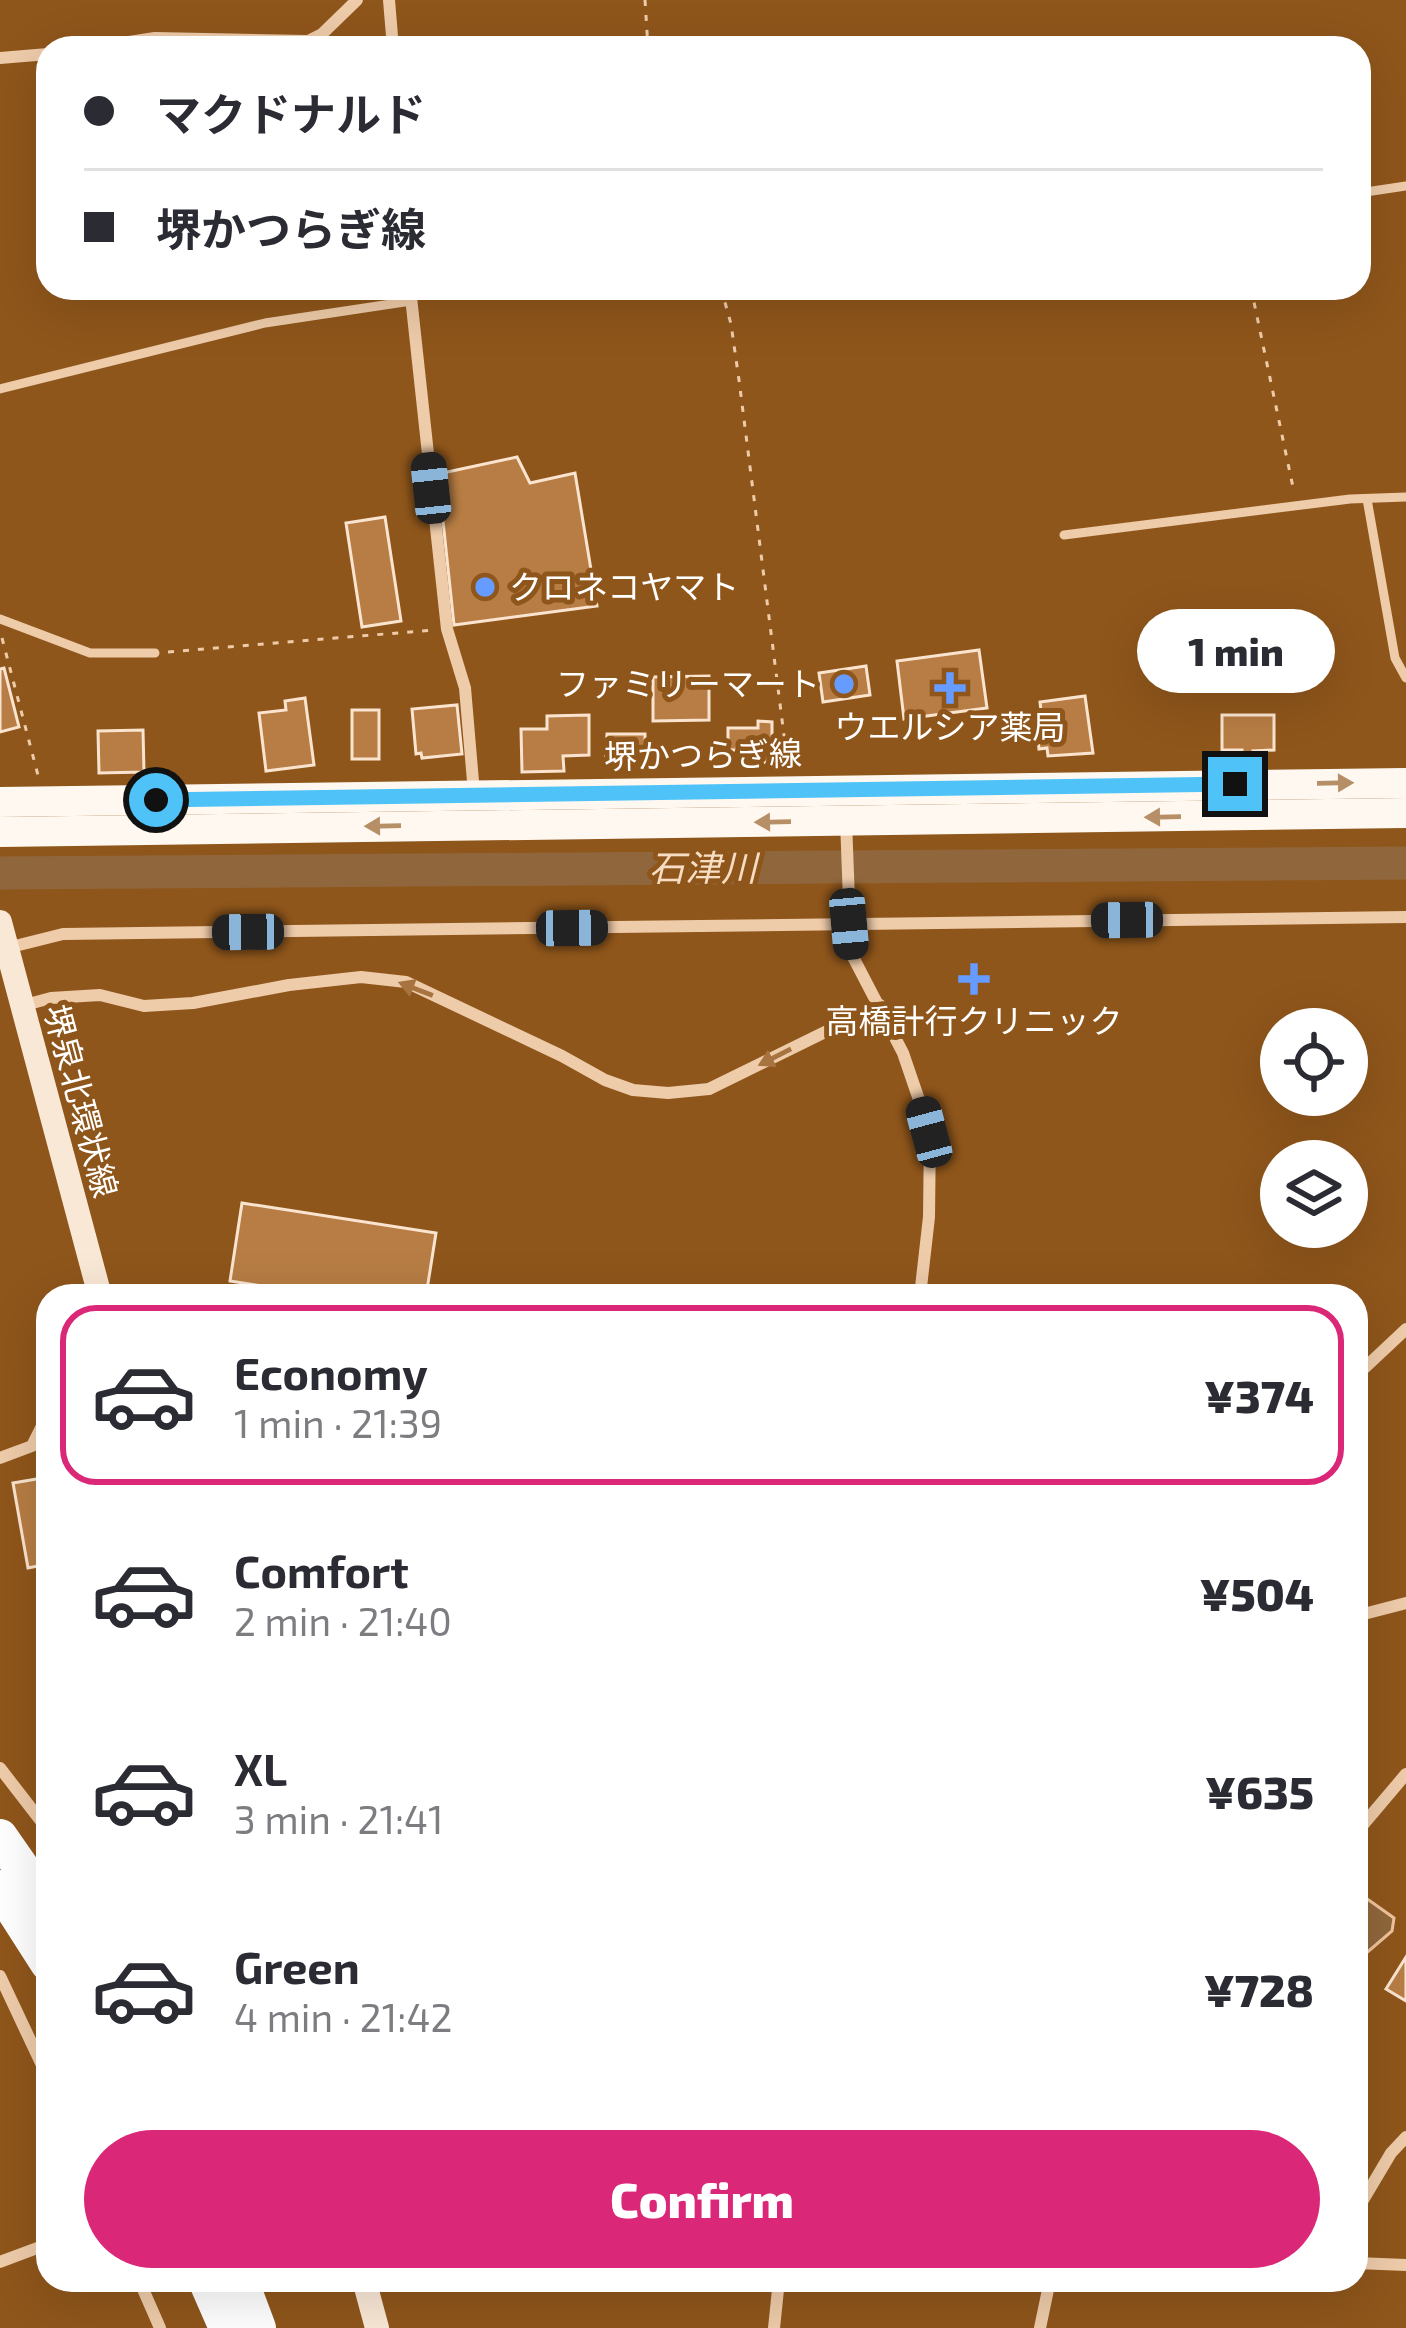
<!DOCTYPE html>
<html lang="en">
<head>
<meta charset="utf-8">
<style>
	:root { --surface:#fff; --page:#f2f2f3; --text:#2b2b33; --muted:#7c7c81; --line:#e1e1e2; --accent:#db2777 }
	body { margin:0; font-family:"Exo 2","Noto Sans JP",sans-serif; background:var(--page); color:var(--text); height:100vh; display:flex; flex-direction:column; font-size:45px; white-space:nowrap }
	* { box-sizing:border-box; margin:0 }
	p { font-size:39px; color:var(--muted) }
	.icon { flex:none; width:66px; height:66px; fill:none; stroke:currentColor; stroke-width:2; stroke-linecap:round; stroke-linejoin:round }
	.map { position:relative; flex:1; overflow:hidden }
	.sheet { position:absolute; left:36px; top:1284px; width:1332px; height:1008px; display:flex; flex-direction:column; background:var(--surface); border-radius:36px; box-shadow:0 12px 48px #0002 }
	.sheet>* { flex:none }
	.top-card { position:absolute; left:36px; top:36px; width:1335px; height:264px; border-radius:36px; box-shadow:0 12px 48px #0002; display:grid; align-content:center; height:264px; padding:0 48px; background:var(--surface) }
	.fabs { position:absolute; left:1260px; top:1008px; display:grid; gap:24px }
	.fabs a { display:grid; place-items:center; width:108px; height:108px; border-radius:50%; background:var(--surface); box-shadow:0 12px 48px #0002; font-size:60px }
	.end { position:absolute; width:54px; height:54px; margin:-27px; border:15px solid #4fc3f7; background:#111; box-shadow:0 0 0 6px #111 }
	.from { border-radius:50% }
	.bubble { position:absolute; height:84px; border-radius:42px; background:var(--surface); box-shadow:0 12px 48px #0002; font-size:39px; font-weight:800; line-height:84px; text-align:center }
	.car { position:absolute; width:36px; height:72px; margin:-36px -18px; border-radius:15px; box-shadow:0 0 9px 3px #0007; background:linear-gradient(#222 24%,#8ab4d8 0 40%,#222 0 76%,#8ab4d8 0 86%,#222 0) }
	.top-card b { display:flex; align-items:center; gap:42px; height:114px; font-size:45px }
	.top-card b+b { border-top:3px solid var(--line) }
	.top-card i { width:30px; height:30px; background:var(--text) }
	ul { padding:21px 0 0; list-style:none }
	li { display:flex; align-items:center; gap:36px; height:180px; margin:0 24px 18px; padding:0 24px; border:6px solid transparent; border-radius:36px }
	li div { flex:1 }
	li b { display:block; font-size:45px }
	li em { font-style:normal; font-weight:800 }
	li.active { border-color:var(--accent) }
	li>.icon { width:108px; height:108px; stroke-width:1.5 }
	.action { display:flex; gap:24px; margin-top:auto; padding:24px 48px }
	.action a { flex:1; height:138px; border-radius:72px; background:var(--accent); color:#fff; font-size:48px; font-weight:800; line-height:138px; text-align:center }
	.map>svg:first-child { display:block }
</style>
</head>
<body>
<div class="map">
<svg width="1406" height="2328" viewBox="0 0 1406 2328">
	<rect width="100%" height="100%" fill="#8f561b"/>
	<polygon fill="#90673c" stroke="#f0c49c" stroke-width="3" points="1356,1891 1394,1918 1392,1931 1356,1962"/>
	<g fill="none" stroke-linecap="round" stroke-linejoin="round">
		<polyline stroke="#90673c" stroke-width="33" points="0,873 1406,863"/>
	</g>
	<g fill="#b77d44" stroke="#fae4cf" stroke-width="3">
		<polygon points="517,457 530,483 575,473 597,606 454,625 438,474"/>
		<polygon points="385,517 401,621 362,627 346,523"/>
		<polygon points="979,650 987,708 904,719 897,661"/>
		<polygon points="866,666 870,695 823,702 819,673"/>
		<polygon points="4,668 19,727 0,732 0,669"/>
		<polygon points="709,676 709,720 653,721 653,677"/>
		<polygon points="1085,696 1093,753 1048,756 1047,748 1039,749 1036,720 1042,719 1040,702"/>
		<polygon points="305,698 314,765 266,771 259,713 286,710 285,701"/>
		<polygon points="457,705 462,754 422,758 421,753 416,754 412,709"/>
		<rect x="352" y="710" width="27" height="49"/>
		<polygon points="589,715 589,755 563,756 564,771 522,772 521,729 547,729 547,716"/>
		<polygon points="1222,715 1274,715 1274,750 1253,751 1254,760 1242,760 1242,750 1222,750"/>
		<polygon points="758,721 772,722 772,762 739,764 739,750 728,750 728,728 758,728"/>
		<polygon points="143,730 144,772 99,773 98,731"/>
		<polygon points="607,734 645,734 645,766 605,766"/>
		<polygon points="242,1203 436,1233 426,1296 328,1296 230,1281"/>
		<polygon points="48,1477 48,1564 28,1568 13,1483"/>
		<polygon points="1406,1957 1406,2001 1386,1989"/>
	</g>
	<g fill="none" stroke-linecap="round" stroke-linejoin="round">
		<g stroke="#eecba9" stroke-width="3" stroke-dasharray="6 9" stroke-linecap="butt">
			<polyline points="645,0 648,48"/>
			<polyline points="721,288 731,324 739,380 788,767"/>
			<polyline points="1251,288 1294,492"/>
			<polyline points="2,638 39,779"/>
			<polyline points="168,652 433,630"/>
		</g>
		<g stroke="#eecba9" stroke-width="9">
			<polyline points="1359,193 1406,186"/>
			<polyline points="0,389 265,323 411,301"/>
			<polyline points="1367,499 1395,658 1406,678"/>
			<polyline points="1064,535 1350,499 1406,497"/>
			<polyline points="0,619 90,653 155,653"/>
		</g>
		<g stroke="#eecba9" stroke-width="12">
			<polyline points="389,0 393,48"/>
			<polyline points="90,48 155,38 308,41 322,34 357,0"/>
			<polyline points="0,58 48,54"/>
			<polyline points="410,288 447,629 465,688 474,793"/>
			<polyline points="846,821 851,953 903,1053 930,1132 929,1217 920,1296"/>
			<polyline points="7,948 63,934 1406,917"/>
			<polyline points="21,1006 51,998 100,995 144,1006 193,1003 289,985 361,977 406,982 562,1056 605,1080 633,1090 668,1093 709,1089 880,1005"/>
			<polyline points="1356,1376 1406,1329"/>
			<polyline points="0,1458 32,1446 48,1414"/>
			<polyline points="1356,1616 1406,1603"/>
			<polyline points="0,1768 48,1830"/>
			<polyline points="1356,1833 1406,1774"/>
			<polyline points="0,1976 48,2078"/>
			<polyline points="1356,2212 1391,2153 1406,2137"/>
			<polyline points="0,2262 48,2244"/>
			<polyline points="1356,2263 1406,2265"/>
			<polyline points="139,2280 160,2328"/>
			<polyline points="774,2328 779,2280"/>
			<polyline points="1040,2328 1050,2280"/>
		</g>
		<g stroke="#fae8d6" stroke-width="24">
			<polyline points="0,922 100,1296"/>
			<polyline points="364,2280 377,2328"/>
		</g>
		<g stroke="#fff8f0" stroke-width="30">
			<polyline points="0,802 1406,783"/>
			<polyline points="0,832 1406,813"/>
		</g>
		<g stroke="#fff" stroke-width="36">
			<polyline points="0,1837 48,1906"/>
			<polyline points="0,1888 48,1963"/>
			<polyline points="206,2280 227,2328"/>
			<polyline points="240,2280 258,2328"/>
		</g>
	</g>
	<defs><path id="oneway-solid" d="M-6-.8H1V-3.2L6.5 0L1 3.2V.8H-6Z" transform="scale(3)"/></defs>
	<g fill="#b68f66">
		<use href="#oneway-solid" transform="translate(1335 783) rotate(-1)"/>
		<use href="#oneway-solid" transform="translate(1163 817) rotate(179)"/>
		<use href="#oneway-solid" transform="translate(773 822) rotate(179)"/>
		<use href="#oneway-solid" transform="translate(383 826) rotate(179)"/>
	</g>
	<g fill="#a7733e">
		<use href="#oneway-solid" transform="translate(416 989) rotate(-159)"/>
		<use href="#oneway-solid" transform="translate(775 1057) rotate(153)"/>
	</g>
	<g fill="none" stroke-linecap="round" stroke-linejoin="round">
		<polyline stroke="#4fc3f7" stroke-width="15" points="156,800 1235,784"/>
	</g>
	<g fill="#669bff" stroke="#8f561b" stroke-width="4.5">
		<circle cx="485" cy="587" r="12"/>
		<circle cx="844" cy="684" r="12"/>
		<path d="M944 670h12v12h12v12h-12v12h-12v-12h-12v-12h12z"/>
		<path d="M968 961h12v12h12v12h-12v12h-12v-12h-12v-12h12z"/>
	</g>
	<g text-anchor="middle" stroke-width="10" stroke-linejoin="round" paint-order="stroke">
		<g font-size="33" fill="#fff" stroke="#8f561b">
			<text x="509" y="599" text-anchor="start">クロネコヤマト</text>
			<text x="820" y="696" text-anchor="end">ファミリーマート</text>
			<text x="950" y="739">ウエルシア薬局</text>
			<text x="974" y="1033">高橋計行クリニック</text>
		</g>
		<g font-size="33" fill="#fff" stroke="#8f561b">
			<text transform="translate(703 755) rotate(-1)" y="12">堺かつらぎ線</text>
			<text transform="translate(81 1101) rotate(75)" y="12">堺泉北環状線</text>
		</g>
		<g font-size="36" font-style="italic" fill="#f7ddc4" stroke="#8f561b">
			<text x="703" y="881">石津川</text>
		</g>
	</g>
</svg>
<div class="fabs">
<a><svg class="icon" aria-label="locate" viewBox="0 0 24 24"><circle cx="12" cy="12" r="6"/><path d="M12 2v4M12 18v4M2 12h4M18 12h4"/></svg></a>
<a><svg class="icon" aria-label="layers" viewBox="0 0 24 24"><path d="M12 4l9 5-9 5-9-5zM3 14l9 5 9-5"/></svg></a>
</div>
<i class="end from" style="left:156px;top:800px"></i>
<i class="end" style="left:1235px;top:784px"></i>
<div class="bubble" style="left:1137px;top:609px;width:198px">1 min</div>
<i class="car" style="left:431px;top:488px;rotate:354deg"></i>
<i class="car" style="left:1127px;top:920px;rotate:269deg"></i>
<i class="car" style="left:849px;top:924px;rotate:175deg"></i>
<i class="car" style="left:572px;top:928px;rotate:89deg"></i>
<i class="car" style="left:248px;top:932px;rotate:269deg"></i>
<i class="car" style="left:929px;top:1132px;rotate:345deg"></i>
<div class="top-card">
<b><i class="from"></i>マクドナルド</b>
<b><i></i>堺かつらぎ線</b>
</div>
<section class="sheet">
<ul>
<li class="active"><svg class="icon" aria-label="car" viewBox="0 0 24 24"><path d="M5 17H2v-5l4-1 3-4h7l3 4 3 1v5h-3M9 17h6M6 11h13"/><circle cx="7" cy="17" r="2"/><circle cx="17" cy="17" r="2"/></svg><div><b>Economy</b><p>1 min · 21:39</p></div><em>¥374</em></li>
<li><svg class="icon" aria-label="car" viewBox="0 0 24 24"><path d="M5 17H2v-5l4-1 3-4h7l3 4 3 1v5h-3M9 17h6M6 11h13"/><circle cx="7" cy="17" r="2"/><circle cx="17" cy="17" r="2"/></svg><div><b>Comfort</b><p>2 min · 21:40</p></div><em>¥504</em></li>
<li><svg class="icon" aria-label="car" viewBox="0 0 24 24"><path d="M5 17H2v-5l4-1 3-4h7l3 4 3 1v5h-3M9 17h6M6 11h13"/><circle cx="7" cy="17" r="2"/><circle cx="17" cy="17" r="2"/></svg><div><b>XL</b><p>3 min · 21:41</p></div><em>¥635</em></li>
<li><svg class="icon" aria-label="car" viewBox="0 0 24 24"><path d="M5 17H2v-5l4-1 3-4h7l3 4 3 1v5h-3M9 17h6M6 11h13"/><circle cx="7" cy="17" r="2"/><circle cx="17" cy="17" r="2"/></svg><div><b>Green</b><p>4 min · 21:42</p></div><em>¥728</em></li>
</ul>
<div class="action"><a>Confirm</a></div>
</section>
</div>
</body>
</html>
